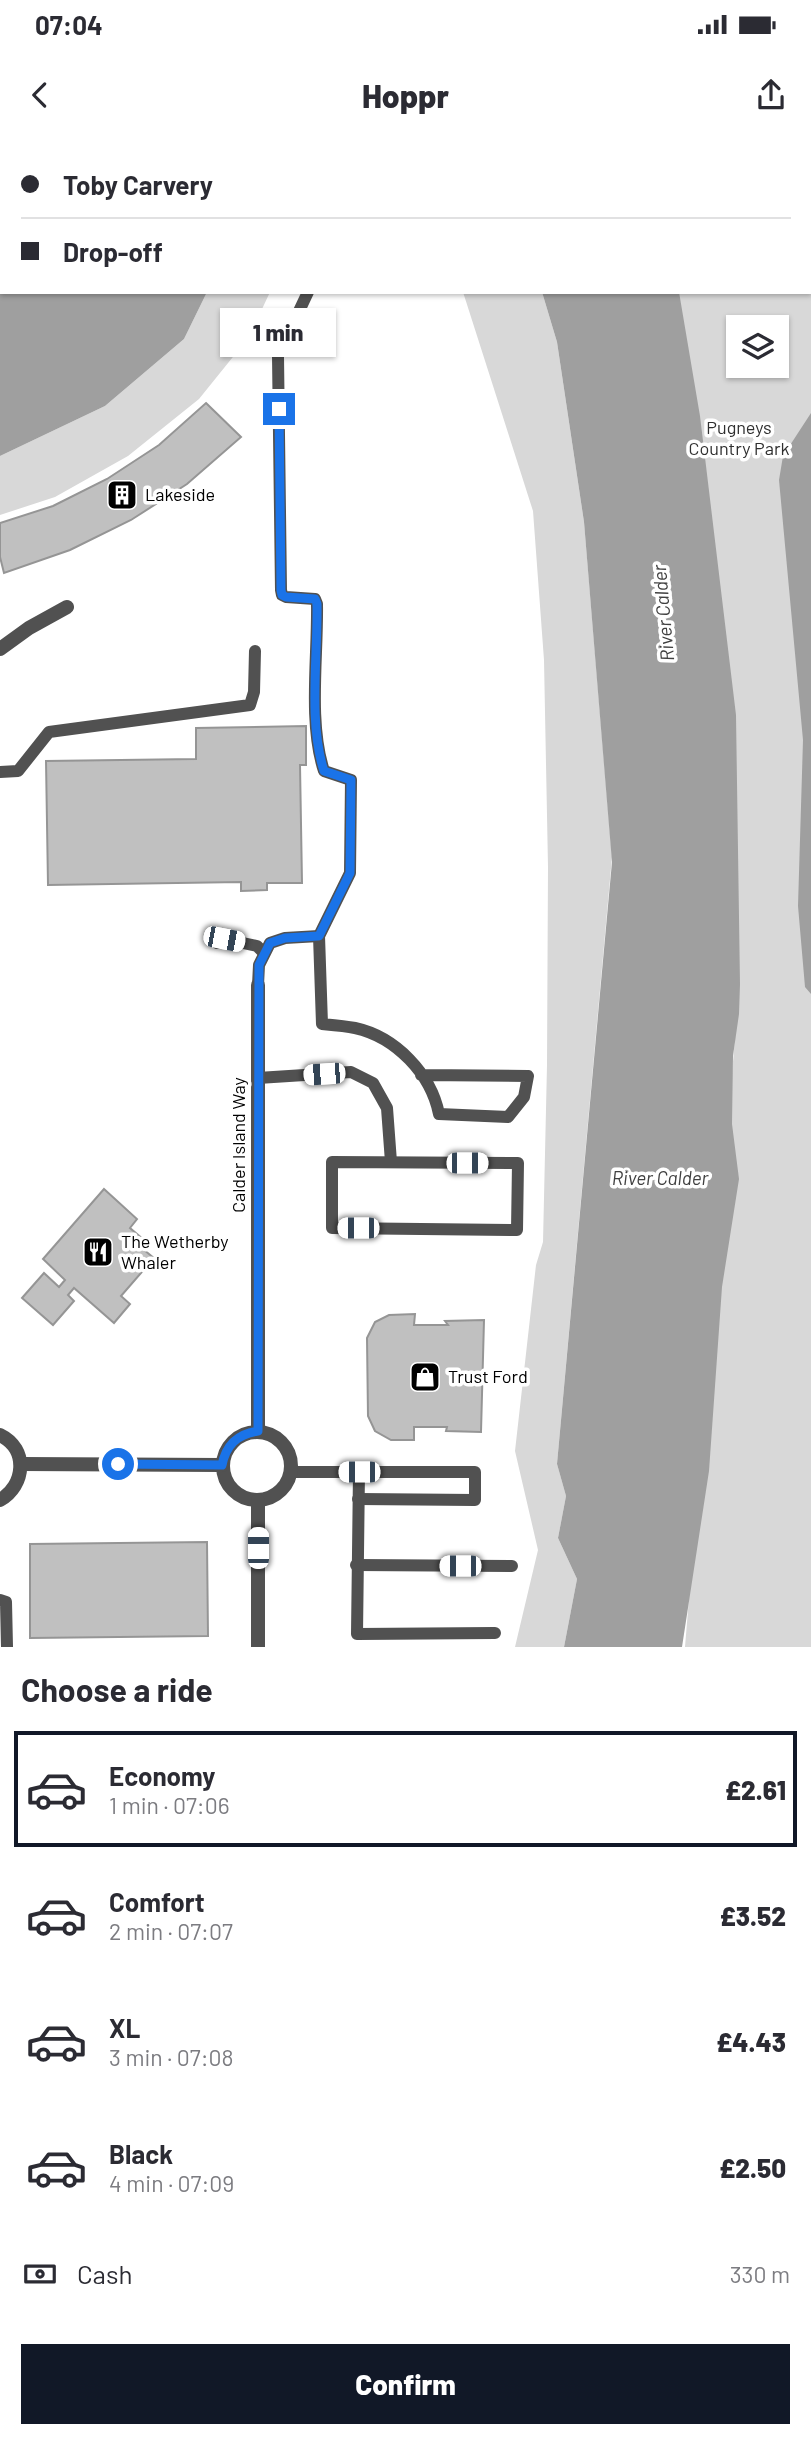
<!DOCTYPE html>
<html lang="en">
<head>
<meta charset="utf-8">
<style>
	:root { --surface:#fff; --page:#f7f7f7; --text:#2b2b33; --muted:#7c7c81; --line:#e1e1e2; --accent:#111827 }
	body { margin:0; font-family:Barlow,sans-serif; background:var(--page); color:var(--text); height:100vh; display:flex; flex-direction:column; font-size:26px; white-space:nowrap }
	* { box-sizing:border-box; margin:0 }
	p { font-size:23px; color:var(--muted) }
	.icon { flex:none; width:38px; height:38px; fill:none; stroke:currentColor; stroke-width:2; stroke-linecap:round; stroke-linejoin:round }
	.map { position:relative; height:1507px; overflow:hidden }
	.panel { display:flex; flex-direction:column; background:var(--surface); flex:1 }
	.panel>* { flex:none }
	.hud { position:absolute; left:0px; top:0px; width:812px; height:154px; box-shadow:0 2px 5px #0004; display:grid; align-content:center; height:154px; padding:0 21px; background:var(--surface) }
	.fabs { position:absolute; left:726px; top:175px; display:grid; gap:14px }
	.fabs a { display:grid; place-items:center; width:63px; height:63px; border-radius:0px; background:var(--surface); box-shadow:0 2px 5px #0004; font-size:35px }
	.end { position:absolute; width:32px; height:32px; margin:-16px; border:9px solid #1a73e8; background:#fff; box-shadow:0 0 0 4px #fff }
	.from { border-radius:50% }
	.bubble { position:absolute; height:49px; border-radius:0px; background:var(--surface); box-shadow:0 2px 5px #0004; font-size:23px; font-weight:800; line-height:49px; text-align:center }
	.car { position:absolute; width:21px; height:42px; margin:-21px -10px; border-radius:9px; box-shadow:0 0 5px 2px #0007; background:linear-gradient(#fff 24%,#345 0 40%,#fff 0 76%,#345 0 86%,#fff 0) }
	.hud b { display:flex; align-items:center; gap:24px; height:66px; font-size:26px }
	.hud b+b { border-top:2px solid var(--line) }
	.hud i { width:18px; height:18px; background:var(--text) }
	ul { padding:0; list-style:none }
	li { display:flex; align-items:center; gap:21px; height:116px; margin:0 14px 10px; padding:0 7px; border:4px solid transparent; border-radius:0px }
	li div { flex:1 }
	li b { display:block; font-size:26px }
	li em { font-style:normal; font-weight:800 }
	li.active { border-color:var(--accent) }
	li>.icon { width:63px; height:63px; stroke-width:1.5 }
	h2 { padding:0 21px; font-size:32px; line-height:84px }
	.pay { display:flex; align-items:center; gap:18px; height:77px; padding:0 21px; font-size:26px }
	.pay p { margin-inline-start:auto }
	.cta { display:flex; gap:14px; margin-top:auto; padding:14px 21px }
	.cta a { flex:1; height:80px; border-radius:0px; background:var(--accent); color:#fff; font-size:28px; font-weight:800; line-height:80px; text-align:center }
	.status { display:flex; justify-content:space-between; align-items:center; height:49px; padding:0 35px; background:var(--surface); direction:ltr }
	.status svg { height:19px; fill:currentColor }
	header { display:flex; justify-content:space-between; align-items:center; height:91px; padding:0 21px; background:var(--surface); font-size:32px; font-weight:800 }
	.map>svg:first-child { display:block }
</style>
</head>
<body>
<div class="status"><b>07:04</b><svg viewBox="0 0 49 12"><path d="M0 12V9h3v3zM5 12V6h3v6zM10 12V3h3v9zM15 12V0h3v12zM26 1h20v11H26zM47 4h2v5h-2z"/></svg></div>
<header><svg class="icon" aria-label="back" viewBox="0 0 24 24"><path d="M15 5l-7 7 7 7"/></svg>Hoppr<svg class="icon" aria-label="share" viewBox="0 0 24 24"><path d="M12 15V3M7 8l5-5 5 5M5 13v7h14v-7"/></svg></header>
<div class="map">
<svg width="811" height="1507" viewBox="0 0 811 1507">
	<rect width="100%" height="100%" fill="#fff"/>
	<g fill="#d8d8d8" fill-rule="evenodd">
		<path d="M630,0H811V1507H685L738,861L649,152H810V2ZM738,187H777V226H738Z"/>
		<polygon points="207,152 270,152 249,197 199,259 128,316 55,357 0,375 0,316 105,266 184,199"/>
		<polygon points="463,152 542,152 557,202 584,382 612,717 557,1324 566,1356 558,1398 577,1439 564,1507 515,1507 538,1410 515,1311 536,1125 543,1102 547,925 548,727 544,520 533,371"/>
	</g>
	<g fill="#9f9f9f">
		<polygon points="0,0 265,2 2,2 2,152 207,152 184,199 105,266 0,316"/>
		<rect x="494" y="0" width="164" height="2"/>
		<polygon points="542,152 679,152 700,276 736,575 740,844 739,874 733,916 732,984 739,1039 722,1147 709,1331 682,1507 564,1507 577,1439 558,1398 566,1356 557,1324 612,722 584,382 557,202"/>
		<polygon points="811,273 811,854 805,847 798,766 803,600 779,340 783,316"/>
	</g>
	<g fill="#c0c0c0" stroke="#959595" stroke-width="2">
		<polygon points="206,263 241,297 187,344 131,380 70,410 4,433 0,417 0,383 53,366 107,339 159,305"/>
		<polygon points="306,586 306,625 300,625 302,743 267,743 267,750 241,751 241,742 48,745 46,621 196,619 196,588"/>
		<polygon points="104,1049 137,1079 130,1088 143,1099 138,1105 154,1118 121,1156 130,1164 114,1183 74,1148 68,1155 74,1161 53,1185 22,1158 44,1133 59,1147 65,1140 43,1119"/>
		<polygon points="415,1174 414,1185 448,1185 445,1181 484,1180 481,1292 446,1291 447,1287 414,1287 414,1300 391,1300 375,1291 368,1276 367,1198 375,1182 389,1175"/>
		<polygon points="207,1402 208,1496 30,1498 30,1404"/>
	</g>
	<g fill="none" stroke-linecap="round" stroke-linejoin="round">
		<g stroke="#515151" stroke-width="12">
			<polyline points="373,0 374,2"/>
			<polyline points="342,2 342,0"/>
			<path d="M308,152L278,216L281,450L282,455L286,457L315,459L317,464C318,516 308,582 324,631L351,640L350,733L319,796L322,884C333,885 345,886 355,888C396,897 431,934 439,974L508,977L524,957L528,936L421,935"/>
			<polyline points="0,632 18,631 49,592 250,565 254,552 255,511"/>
			<polyline points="217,803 224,799 257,806 264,813"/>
			<polyline points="258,845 259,825 270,803 285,798 319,796"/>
			<polyline points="258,938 351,932 373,943 387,968 391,1022"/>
			<polygon points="332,1022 518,1023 517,1090 332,1088"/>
			<polyline points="291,1332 359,1332 357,1494 495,1493"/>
			<polyline points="358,1359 475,1360 475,1332 359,1332"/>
			<polyline points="356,1425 512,1426"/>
			<polyline points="0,1460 6,1462 7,1507"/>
		</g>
		<g stroke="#515151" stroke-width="14">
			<polyline points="0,509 29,488 67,467"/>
			<polyline points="258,845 258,1291"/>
			<circle cx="257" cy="1326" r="34"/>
			<path d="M0,1295C29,1309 25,1346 0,1360"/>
			<polyline points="21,1324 222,1325"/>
			<polyline points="258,1507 258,1361"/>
		</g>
	</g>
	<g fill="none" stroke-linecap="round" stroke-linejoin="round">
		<path stroke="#1a73e8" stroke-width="9" d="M118,1324L222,1325C226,1305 237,1294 258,1291L259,825L270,803L285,798L319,796L350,733L351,640L324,631C308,582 318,516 317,464L315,459L286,457L282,455L281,450L279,269"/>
	</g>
	<defs>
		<g id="building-square" transform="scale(1.575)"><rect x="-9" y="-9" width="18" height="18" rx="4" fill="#000" stroke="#fff"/><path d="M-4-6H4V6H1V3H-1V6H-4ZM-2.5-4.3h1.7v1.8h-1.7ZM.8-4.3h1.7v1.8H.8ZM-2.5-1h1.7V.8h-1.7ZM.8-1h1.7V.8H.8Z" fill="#fff"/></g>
		<g id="restaurant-square" transform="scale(1.575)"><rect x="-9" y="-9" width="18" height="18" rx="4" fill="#000" stroke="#fff"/><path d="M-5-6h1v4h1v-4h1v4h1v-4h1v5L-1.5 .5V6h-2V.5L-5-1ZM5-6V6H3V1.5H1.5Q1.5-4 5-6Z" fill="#fff"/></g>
		<g id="shop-square" transform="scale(1.575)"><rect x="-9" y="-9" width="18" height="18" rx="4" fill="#000" stroke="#fff"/><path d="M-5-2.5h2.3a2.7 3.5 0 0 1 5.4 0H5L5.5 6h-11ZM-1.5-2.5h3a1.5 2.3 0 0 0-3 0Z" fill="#fff"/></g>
	</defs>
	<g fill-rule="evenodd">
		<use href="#building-square" x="122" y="355"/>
		<use href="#restaurant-square" x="98" y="1112"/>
		<use href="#shop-square" x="425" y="1237"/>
	</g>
	<g text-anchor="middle" stroke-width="7" stroke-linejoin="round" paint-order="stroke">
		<g font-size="18" fill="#2f2f2f" stroke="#fff">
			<text x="739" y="294">Pugneys<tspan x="739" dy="21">Country Park</tspan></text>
		</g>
		<g font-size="18" fill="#000" stroke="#fff" text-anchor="start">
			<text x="145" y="361">Lakeside</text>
			<text x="121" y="1108">The Wetherby<tspan x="121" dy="21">Whaler</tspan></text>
			<text x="448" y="1243">Trust Ford</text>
		</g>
		<g font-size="18" fill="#000" stroke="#fff">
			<text transform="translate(239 1005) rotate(-90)" y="6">Calder Island Way</text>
		</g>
		<g font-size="19" font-style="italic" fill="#404040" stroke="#fff">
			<text transform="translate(663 473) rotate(-95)" y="7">River Calder</text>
			<text x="660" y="1045">River Calder</text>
		</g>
	</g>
</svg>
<div class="fabs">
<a><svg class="icon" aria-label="layers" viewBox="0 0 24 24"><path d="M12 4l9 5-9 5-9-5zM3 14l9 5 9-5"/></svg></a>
</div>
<i class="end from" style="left:118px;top:1324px"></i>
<i class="end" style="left:279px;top:269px"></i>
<div class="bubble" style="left:220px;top:168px;width:116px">1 min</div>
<i class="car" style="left:224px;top:799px;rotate:101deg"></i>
<i class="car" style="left:324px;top:934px;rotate:266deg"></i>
<i class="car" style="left:467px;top:1023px;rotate:90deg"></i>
<i class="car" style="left:358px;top:1088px;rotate:270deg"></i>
<i class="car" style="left:359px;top:1332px;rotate:270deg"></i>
<i class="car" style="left:258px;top:1408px;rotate:0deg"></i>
<i class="car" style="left:460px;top:1426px;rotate:270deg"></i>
<div class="hud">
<b><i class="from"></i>Toby Carvery</b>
<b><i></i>Drop-off</b>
</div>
</div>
<section class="panel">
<h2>Choose a ride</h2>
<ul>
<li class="active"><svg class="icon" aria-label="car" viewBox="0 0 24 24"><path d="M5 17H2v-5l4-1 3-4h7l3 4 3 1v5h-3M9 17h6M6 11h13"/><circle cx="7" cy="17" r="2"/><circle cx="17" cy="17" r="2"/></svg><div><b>Economy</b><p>1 min · 07:06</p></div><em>£2.61</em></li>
<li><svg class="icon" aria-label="car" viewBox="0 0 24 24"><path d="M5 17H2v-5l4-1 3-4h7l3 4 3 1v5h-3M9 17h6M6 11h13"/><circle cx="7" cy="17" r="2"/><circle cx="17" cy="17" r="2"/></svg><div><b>Comfort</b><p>2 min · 07:07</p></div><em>£3.52</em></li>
<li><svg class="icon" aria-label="car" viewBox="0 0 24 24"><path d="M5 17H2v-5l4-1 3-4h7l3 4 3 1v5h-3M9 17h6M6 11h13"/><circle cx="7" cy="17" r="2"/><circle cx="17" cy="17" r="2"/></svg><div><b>XL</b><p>3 min · 07:08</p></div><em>£4.43</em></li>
<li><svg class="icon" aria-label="car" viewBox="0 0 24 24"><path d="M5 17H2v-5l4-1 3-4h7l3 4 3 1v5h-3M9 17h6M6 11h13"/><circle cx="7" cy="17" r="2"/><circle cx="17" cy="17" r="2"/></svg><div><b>Black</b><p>4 min · 07:09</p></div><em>£2.50</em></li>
</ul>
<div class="pay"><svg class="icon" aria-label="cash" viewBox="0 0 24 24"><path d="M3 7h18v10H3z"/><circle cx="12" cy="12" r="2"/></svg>Cash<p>330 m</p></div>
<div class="cta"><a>Confirm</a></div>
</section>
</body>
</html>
